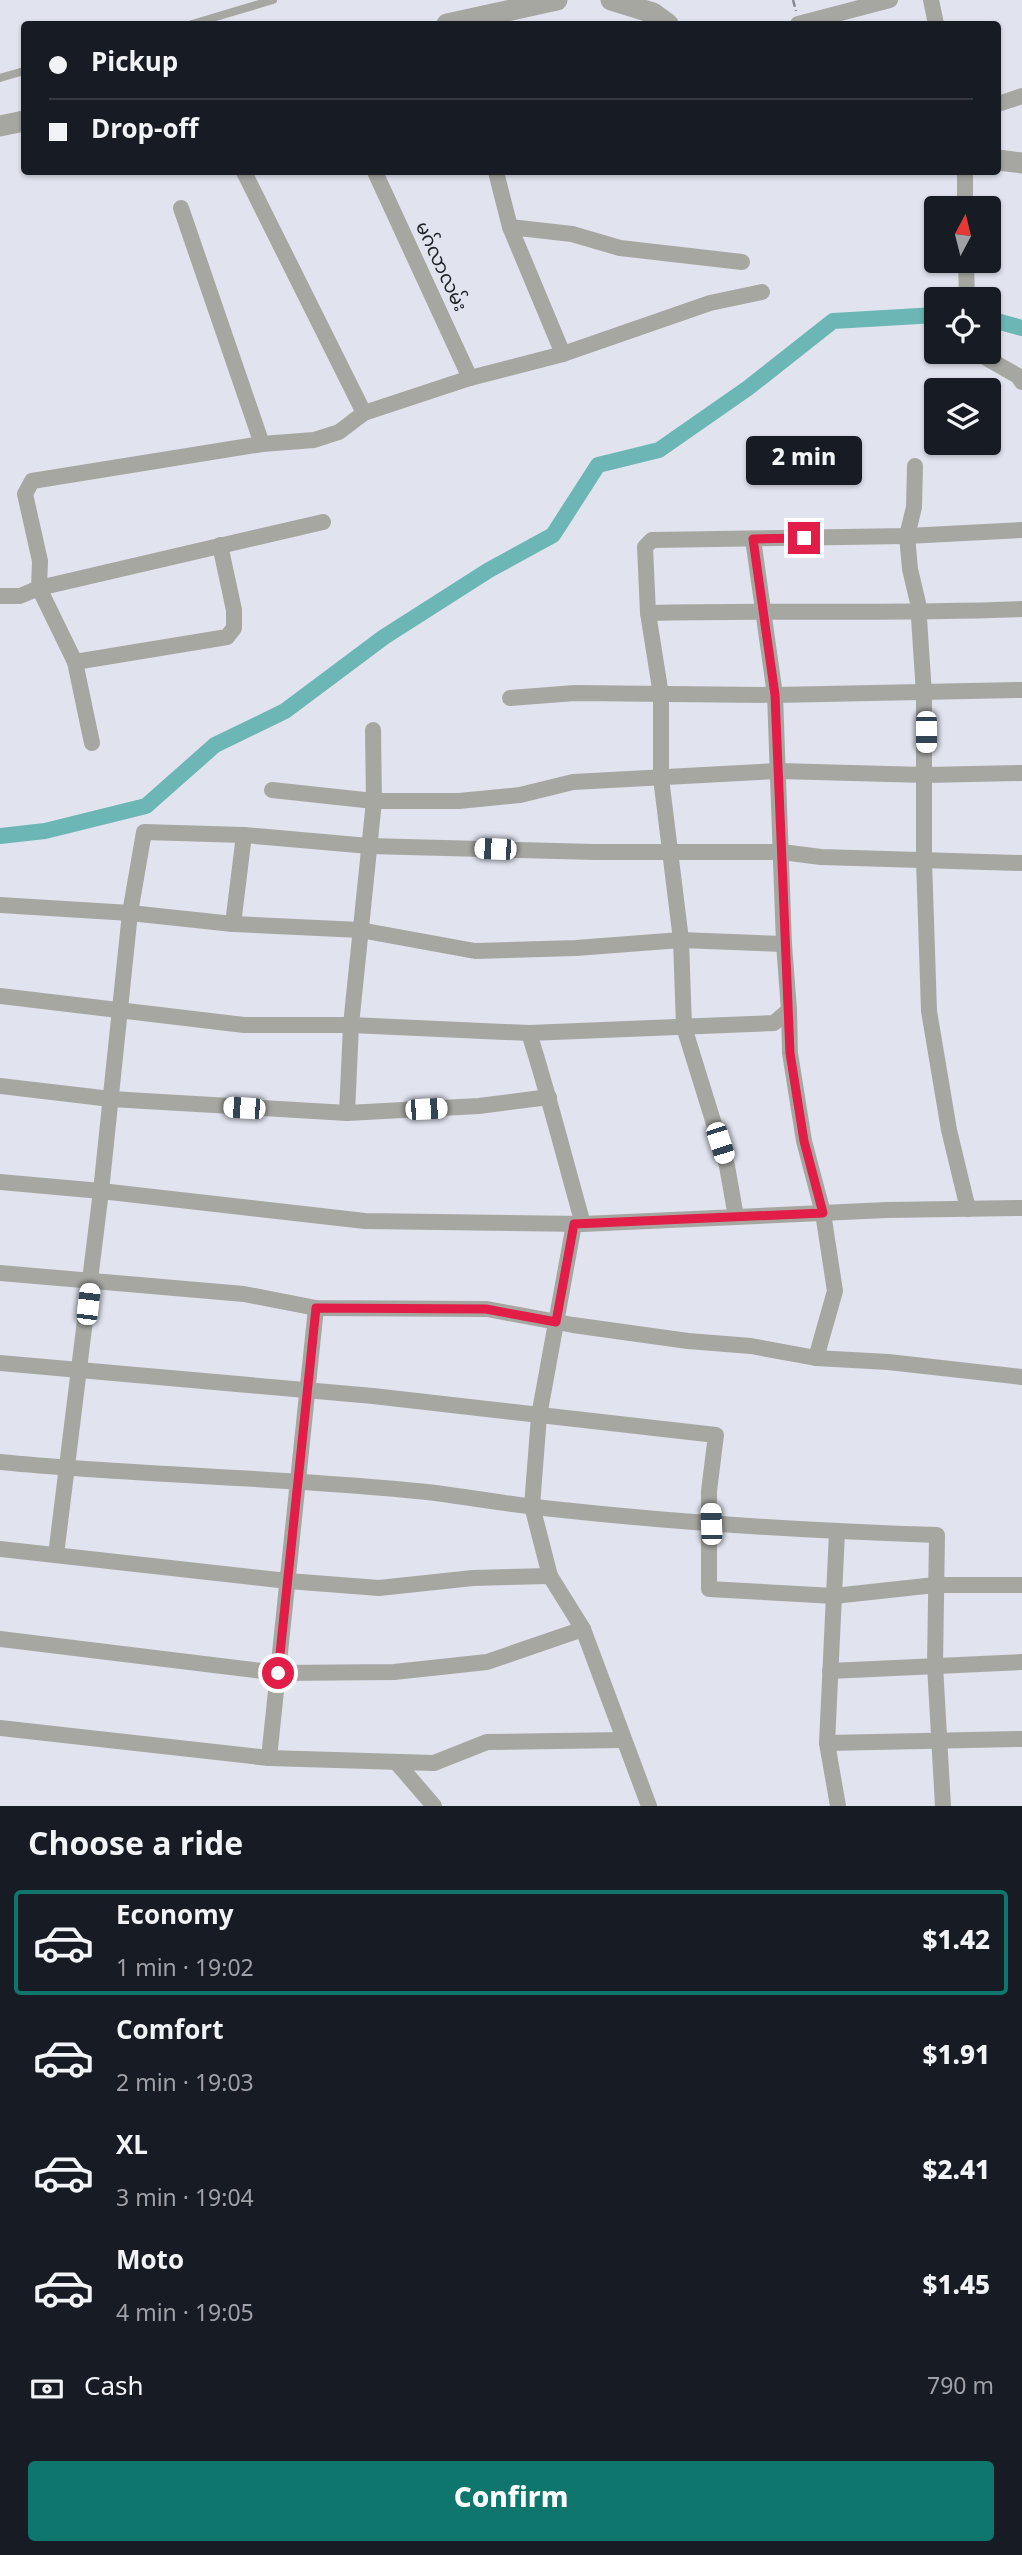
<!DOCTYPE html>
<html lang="en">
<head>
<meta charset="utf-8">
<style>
	:root { --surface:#171b24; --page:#242831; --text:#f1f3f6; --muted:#9ea1a6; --line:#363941; --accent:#0f766e }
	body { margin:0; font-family:Georgia,"Noto Sans Myanmar",serif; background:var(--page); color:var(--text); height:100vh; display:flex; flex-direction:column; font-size:26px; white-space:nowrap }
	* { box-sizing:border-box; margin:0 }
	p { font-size:23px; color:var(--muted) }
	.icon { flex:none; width:38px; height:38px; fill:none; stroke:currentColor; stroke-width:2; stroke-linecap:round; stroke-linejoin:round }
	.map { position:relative; height:1806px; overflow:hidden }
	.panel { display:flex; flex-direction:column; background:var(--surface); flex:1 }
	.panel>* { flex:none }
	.guide { position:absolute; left:21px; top:21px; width:980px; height:154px; border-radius:7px; box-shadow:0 2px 5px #0004; display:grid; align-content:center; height:154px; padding:0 28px; background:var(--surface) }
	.needle { width:46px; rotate:7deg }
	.controls { position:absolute; left:924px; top:196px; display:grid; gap:14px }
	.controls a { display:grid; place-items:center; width:77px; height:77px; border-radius:7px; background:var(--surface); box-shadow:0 2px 5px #0004; font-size:35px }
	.end { position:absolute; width:32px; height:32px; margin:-16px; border:9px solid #e11d48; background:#fff; box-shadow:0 0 0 4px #fff }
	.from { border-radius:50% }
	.bubble { position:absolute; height:49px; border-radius:7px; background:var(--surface); box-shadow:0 2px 5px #0004; font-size:23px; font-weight:800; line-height:49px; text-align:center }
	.car { position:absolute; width:21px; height:42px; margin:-21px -10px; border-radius:9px; box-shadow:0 0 5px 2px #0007; background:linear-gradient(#fff 24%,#345 0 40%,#fff 0 76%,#345 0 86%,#fff 0) }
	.guide b { display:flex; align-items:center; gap:24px; height:66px; font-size:26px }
	.guide b+b { border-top:2px solid var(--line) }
	.guide i { width:18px; height:18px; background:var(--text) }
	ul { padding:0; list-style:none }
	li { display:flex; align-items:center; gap:21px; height:105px; margin:0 14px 10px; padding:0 14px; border:4px solid transparent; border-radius:7px }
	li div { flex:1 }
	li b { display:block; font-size:26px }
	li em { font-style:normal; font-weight:800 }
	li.selected { border-color:var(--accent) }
	li>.icon { width:63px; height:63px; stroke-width:1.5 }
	h2 { padding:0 28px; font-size:32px; line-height:84px }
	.pay { display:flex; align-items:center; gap:18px; height:77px; padding:0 28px; font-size:26px }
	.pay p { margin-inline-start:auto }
	.button { display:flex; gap:14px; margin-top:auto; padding:14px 28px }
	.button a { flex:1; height:80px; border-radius:7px; background:var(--accent); color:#fff; font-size:28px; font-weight:800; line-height:80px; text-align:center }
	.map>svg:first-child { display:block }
</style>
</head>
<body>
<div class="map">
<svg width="1022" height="1806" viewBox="0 0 1022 1806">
	<rect width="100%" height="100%" fill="#e1e4ef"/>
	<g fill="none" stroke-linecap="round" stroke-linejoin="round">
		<g stroke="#6db6b6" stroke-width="16">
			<polyline points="989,319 1022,328"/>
			<polyline points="0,836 45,831 146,806 215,745 285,711 384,637 489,570 553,535 598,465 659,450 748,388 833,321 936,315"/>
		</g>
		<polyline stroke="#878990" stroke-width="2.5" stroke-dasharray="7 3.5" stroke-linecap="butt" points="793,0 796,11"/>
		<g stroke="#a7a7a2" stroke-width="8">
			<polyline points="192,24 273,0"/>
			<polyline points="0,78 24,71"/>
		</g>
		<g stroke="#a7a7a2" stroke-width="16">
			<polyline points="931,0 936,24"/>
			<polyline points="798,24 890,0"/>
			<polyline points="998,104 1022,96"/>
			<polyline points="375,172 470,378"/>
			<polyline points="496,172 510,227 563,354"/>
			<polyline points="965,172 965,208"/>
			<polyline points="181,208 262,444"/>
			<polyline points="510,227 572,234 620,248 742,262"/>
			<polyline points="966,261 967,299"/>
			<polyline points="976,352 1018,376 1022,382"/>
			<polyline points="364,413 470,378 563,354 710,303 762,292"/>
			<polyline points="915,466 914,507 907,536 910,569 918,603 924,694 924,860 929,1011 949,1130 968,1209"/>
			<polyline points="0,596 20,596 39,588 40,561 25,494 32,481 262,444 314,440 339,432 364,413 244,172"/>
			<path d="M648,613C773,610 897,614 1022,609"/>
			<polyline points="75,662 227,637 234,628 234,610 220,545"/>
			<polyline points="510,698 575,693 775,695 1022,690"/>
			<polyline points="92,743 75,662 39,588 323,522"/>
			<polyline points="272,790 374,801 459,801 520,795 573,782 778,771 926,775 1022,773"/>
			<polyline points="0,905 130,913 233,924 360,930 475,951 576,948 681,940 784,944"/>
			<polyline points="233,924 244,835"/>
			<polyline points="0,996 244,1025 351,1025 529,1033 774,1023 789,1010 784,944 775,695 753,539"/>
			<polyline points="789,1010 790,1053 804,1141 823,1213 835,1291 816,1358"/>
			<path d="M529,1033C549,1096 565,1160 583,1224"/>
			<polyline points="0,1086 111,1099 347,1113 479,1106 549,1097"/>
			<polyline points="347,1113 351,1025 374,801 373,730"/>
			<polyline points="0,1182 101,1191 365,1221 583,1224 887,1210 1022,1208"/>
			<polyline points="736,1217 727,1166 684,1027 681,940 661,778 661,695 648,613 645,547 652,540 907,536 1022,530"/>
			<polyline points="574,1224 539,1416 532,1506 550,1576 583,1629 649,1806"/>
			<polyline points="0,1273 244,1294 316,1308 487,1309 573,1325 688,1341 751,1346 816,1358 888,1362 1022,1377"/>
			<polyline points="0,1363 373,1396 716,1435 709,1491 709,1589 834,1596 935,1585 1022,1585"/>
			<path d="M0,1462C142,1476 285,1477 427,1492C469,1497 511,1505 553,1509C681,1523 809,1531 937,1535L935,1665L943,1806"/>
			<polyline points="837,1532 827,1743 838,1806"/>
			<polyline points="0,1549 288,1581 379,1588 473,1578 550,1576"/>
			<polyline points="56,1555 101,1191 130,913 144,832 244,835 369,846 595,852 782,852 821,857 1022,863"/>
			<polyline points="0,1639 278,1673 394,1672 487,1662 583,1629"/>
			<polyline points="830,1671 1022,1662"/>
			<polyline points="0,1728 269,1758 434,1763 487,1742 623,1740"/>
			<polyline points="827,1743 1022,1739"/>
			<polyline points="269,1758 316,1308"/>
			<polyline points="397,1763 434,1806"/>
		</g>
		<g stroke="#a7a7a2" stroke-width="21">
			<polyline points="611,0 653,13 668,24"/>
			<polyline points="447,24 557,0"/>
			<polyline points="0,126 24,121"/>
			<polyline points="998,160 1022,163"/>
		</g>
	</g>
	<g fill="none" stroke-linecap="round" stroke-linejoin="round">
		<polyline stroke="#e11d48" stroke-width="9" points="278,1673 316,1308 486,1309 556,1322 574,1224 823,1213 804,1141 790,1053 775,695 753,539 804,538"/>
	</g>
	<g text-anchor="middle" stroke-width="5" stroke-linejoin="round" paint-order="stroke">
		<g font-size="19" fill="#222327" stroke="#e1e4ef">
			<text transform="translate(442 266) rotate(65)" y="7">မဂ်လာလမ်း</text>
		</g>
	</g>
</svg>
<div class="controls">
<a><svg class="needle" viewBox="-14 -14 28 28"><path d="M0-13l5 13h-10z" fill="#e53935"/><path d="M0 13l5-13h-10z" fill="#9ea1a6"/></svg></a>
<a><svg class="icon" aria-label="locate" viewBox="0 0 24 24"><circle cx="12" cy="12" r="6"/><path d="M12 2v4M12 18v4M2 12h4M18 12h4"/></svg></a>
<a><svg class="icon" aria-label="layers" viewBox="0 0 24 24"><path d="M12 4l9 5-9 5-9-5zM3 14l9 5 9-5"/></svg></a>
</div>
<i class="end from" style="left:278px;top:1673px"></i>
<i class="end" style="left:804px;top:538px"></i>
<div class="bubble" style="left:746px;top:436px;width:116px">2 min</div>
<i class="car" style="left:926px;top:732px;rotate:180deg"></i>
<i class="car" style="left:495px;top:849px;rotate:272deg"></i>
<i class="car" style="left:244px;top:1108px;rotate:274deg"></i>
<i class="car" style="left:426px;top:1109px;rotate:87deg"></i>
<i class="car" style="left:720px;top:1143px;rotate:162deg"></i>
<i class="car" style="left:88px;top:1304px;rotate:7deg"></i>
<i class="car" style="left:711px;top:1524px;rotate:358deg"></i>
<div class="guide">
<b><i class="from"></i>Pickup</b>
<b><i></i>Drop-off</b>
</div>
</div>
<section class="panel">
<h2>Choose a ride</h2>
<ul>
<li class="selected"><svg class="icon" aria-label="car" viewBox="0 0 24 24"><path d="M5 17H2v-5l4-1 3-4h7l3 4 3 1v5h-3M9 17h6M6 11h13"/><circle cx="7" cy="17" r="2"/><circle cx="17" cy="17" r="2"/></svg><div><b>Economy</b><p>1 min · 19:02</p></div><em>$1.42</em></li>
<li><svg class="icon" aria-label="car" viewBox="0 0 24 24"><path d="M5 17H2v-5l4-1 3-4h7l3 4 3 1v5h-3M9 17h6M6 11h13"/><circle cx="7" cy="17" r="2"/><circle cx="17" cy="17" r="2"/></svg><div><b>Comfort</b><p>2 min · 19:03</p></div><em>$1.91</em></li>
<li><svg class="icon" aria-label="car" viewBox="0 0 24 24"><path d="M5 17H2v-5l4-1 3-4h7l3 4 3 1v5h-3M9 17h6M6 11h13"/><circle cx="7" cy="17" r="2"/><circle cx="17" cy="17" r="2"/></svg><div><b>XL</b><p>3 min · 19:04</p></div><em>$2.41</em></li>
<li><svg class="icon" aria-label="car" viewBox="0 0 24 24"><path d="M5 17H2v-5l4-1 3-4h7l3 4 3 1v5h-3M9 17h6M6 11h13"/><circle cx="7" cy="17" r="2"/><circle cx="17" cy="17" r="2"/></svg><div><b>Moto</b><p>4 min · 19:05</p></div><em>$1.45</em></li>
</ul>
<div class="pay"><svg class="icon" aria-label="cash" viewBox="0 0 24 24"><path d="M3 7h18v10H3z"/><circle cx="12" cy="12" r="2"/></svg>Cash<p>790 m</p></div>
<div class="button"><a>Confirm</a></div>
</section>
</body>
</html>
